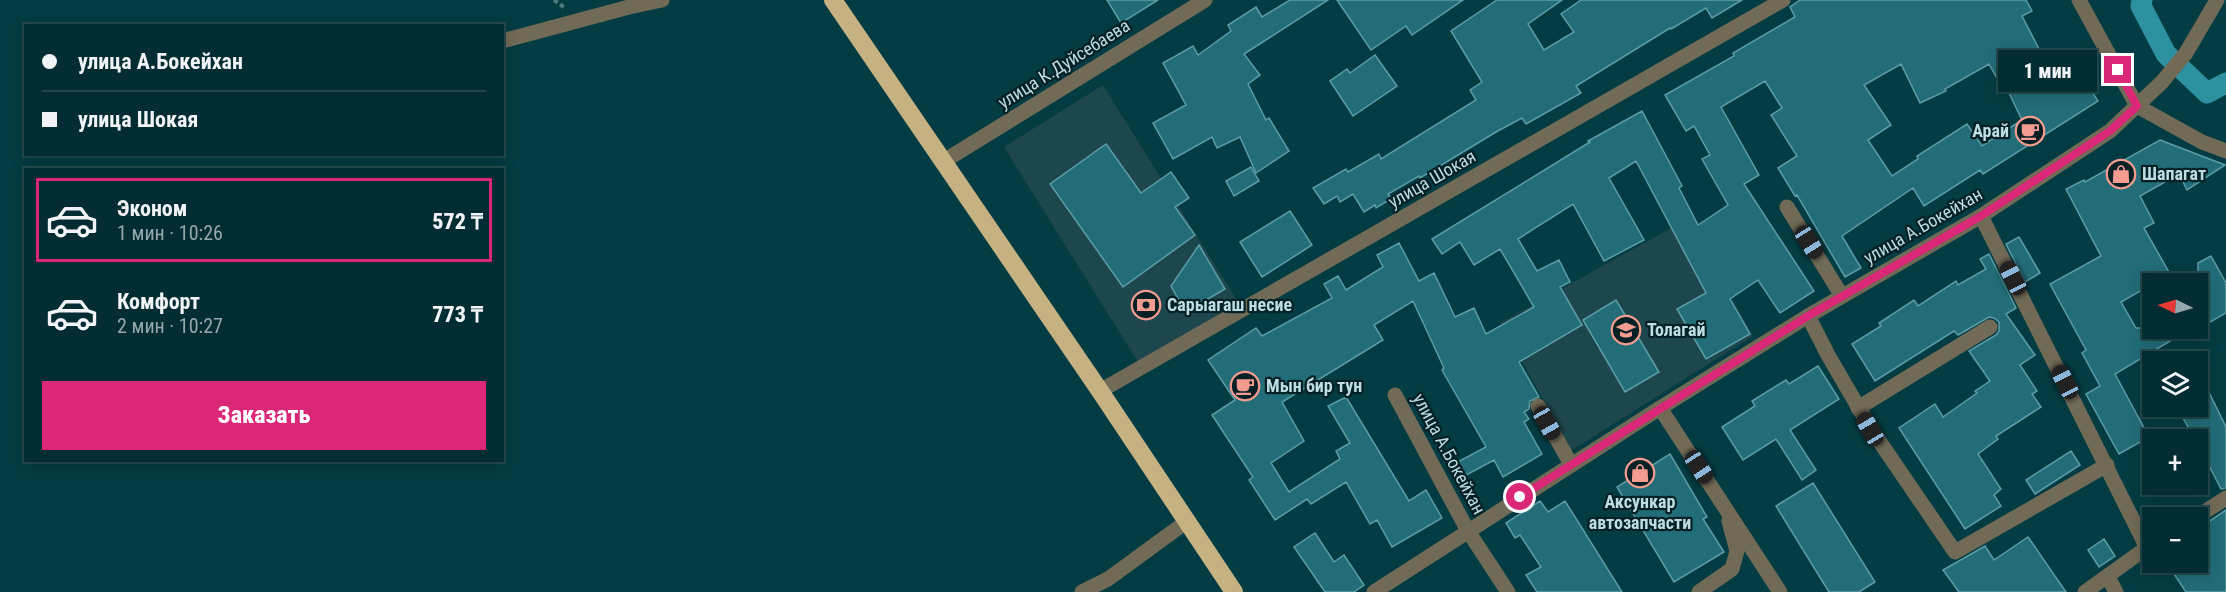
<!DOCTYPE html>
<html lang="ru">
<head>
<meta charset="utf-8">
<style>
	:root { --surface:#032d32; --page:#0d353a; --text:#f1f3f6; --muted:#97a8ac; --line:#24494d; --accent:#db2777 }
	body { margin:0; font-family:"Roboto Condensed",sans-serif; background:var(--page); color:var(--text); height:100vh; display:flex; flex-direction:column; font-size:22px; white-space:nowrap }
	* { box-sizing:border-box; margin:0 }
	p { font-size:20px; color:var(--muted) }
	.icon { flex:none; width:33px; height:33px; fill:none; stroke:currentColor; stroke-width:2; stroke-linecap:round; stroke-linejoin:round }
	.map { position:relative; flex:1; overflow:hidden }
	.drawer { position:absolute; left:24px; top:168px; width:480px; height:294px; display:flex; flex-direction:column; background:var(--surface); border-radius:0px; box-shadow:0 3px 15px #0003,0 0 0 2px var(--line) }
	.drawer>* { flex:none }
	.banner { position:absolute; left:24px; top:24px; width:480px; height:132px; border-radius:0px; box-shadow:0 3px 15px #0003,0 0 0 2px var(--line); display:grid; align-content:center; height:132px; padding:0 18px; background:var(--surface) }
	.needle { width:39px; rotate:275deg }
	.fabs { position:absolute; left:2142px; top:273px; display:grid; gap:12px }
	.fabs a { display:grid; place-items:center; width:66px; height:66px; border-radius:0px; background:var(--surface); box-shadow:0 3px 15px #0003,0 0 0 2px var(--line); font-size:30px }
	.end { position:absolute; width:27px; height:27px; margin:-14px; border:8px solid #db2777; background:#fff; box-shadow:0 0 0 3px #fff }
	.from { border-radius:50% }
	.bubble { position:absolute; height:42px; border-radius:0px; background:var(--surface); box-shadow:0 3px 15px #0003,0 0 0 2px var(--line); font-size:20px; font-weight:800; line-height:42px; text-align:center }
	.car { position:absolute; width:18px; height:36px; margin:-18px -9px; border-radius:8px; box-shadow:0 0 4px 2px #0007; background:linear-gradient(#222 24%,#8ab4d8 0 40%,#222 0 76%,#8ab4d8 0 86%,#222 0) }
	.banner b { display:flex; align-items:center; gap:21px; height:57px; font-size:22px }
	.banner b+b { border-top:2px solid var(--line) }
	.banner i { width:15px; height:15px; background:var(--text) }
	ul { padding:10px 0 0; list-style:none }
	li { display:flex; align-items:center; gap:18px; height:84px; margin:0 12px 9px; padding:0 6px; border:3px solid transparent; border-radius:0px }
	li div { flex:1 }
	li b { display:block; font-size:22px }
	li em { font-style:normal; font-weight:800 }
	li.current { border-color:var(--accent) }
	li>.icon { width:54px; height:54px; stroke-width:1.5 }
	.cta { display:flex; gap:12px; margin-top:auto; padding:12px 18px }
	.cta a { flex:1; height:69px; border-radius:0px; background:var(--accent); color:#fff; font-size:24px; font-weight:800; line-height:69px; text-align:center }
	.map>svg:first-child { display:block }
</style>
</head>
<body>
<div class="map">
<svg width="2226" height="592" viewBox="0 0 2226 592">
	<rect width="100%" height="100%" fill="#043c43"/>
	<g fill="#1e474d">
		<polygon points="1103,85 1241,307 1140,365 1004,147"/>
		<polygon points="1687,219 1753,336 1572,450 1500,323"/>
	</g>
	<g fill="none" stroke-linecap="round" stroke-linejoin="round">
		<polyline stroke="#2d919f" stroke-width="21" points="2142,0 2141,6 2166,54 2207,93 2226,83"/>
	</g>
	<g fill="#226d78" stroke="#5c9da7" stroke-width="1.5" fill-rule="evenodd">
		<polygon points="1107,0 1158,0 1121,23"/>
		<polygon points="1290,0 1328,0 1244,54 1260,75 1248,84 1266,120 1269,118 1289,151 1256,173 1240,137 1217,148 1212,137 1173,159 1153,123 1186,105 1163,63 1193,46 1198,55 1231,31 1228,25 1256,7 1262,17"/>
		<polygon points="1337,0 1463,0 1412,35 1406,26 1371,50"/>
		<polygon points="1497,0 1562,0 1528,24 1544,50 1574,32 1561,14 1581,0 1742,0 1712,18 1706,8 1671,29 1670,28 1576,86 1581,93 1526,124 1522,118 1496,132 1420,178 1419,176 1388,194 1391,199 1376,208 1375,205 1364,212 1353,194 1340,202 1337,196 1324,204 1313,188 1346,169 1348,172 1379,154 1381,159 1476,100 1470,90 1482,82 1451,31"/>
		<path d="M1800,0H2026L2032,11L2022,16L2051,72L2071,59L2098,101L1983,174L1980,170L1924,206L1913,188L1842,236L1861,268L1845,277L1797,195L1795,196L1778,168L1797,156L1771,115L1782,108L1765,81L1721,107L1759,175L1744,184L1814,291L1780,313L1758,280L1730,299L1750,334L1706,359L1677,309L1706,293L1636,161L1609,178L1644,240L1604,261L1573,204L1518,239L1537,271L1559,260L1570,282L1560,287L1582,325L1519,362L1539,397L1530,401L1529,409L1524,412L1529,419L1524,422L1542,454L1503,477L1494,460L1459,479L1452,465L1486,447L1442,370L1444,368L1413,301L1374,325L1383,340L1282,402L1304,441L1271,463L1289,492L1340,459L1336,451L1350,443L1328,406L1346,397L1409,501L1426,490L1442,518L1392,547L1377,520L1370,524L1346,482L1311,504L1307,499L1275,520L1249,480L1253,477L1212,415L1235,400L1208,360L1256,328L1262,336L1332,298L1324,284L1338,276L1346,290L1383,267L1377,255L1399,243L1419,281L1434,273L1455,317L1474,308L1486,334L1534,307L1500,249L1474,265L1460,242L1442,254L1432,239L1590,142L1588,141L1642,111L1682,186L1679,188L1698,225L1728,205L1702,159L1710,155L1694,126L1686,131L1665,95L1734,56L1733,53L1795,17L1790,7ZM1901,64L1920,103L1946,91L1945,89L1989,64L2004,91L2007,89L2022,120L1982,146L1967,124L1917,156L1918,159L1892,176L1868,140L1891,125L1864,85Z"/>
		<polygon points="1375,55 1397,86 1353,116 1330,81 1347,69 1350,73"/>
		<polygon points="2160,140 2225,165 2187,190 2179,174 2140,196 2154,223 2144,228 2170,274 2121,302 2136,328 2192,328 2115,374 2149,437 2119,454 2086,394 2100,386 2082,353 2086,350 2050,284 2101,256 2066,189 2084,180 2085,182"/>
		<polygon points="1106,144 1141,193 1171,172 1189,198 1175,207 1195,235 1123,287 1050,184"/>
		<polygon points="1251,167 1259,181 1234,196 1226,181"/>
		<polygon points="1290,211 1312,245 1262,277 1240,242"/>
		<polygon points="2019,237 2040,273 2025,282 2006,244"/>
		<polygon points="1199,245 1225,289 1189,310 1185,303 1181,304 1171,286"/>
		<polygon points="1989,254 2016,308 2006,314 2035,355 2020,365 2037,391 2032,394 2041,407 1996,436 1998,439 1978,454 2001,489 1994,495 2001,506 1965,529 1899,428 1935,404 1943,417 1977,393 1975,391 1990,381 1969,351 1996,335 1999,331 1999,322 1994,318 1989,317 1958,335 1954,331 1875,381 1852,344 1881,326 1879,323 1914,300 1918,306 1956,281 1958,285 1986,269 1980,259"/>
		<polygon points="2211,256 2226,283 2226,313 2198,329 2198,263"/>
		<polygon points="1616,300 1659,372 1625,392 1583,320"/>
		<polygon points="1818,366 1839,399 1790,430 1816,470 1802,480 1776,439 1743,460 1722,427 1755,406 1752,401 1786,380 1789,384"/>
		<polygon points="2198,370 2226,427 2226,488 2221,489 2198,444 2198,440 2191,440 2185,429 2188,427 2181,414 2198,406"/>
		<polygon points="2071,451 2080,465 2035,494 2026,480"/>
		<polygon points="1670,454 1707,517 1703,519 1724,552 1674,582 1617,487"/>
		<polygon points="1813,483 1875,582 1859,592 1829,592 1776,506"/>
		<polygon points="1540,501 1548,512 1565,501 1622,592 1537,592 1526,575 1541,567 1520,535 1515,538 1506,523"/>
		<polygon points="2226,510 2226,592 2186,592 2166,562 2198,562 2198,529"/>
		<polygon points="1315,533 1334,562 1344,555 1364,585 1354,592 1325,592 1294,547"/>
		<polygon points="2028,537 2066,592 1959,592 1943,570 1985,546 1994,560"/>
		<polygon points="2104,539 2115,556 2099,567 2088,550"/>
	</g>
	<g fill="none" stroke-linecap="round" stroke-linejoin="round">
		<polyline stroke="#4d7b81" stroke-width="4" stroke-dasharray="4.5 3" stroke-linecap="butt" points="554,0 565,8"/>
		<g stroke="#716a56" stroke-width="15">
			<polyline points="2079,0 2137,106 2202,142 2226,151"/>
			<polyline points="502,41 629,7 662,0"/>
			<polyline points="944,161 1205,0"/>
			<polyline points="1787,207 1842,296"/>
			<polyline points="1981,216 2147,548"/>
			<polyline points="1808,316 1828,355 1871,429 1955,552 2107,465"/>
			<polyline points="1100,391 1783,0"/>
			<polyline points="1395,395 1468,531 1508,592"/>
			<polyline points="1538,406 1571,464"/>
			<polyline points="1660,408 1780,592"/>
			<polyline points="1858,408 1990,327"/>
			<polyline points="2195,518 2226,498"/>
			<polyline points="2108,577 2116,592"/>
			<polyline points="1082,592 1108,579 1186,522"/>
			<polyline points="1374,592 1660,408 1808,316 1981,216 2110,131 2162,82 2186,53 2217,0"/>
			<polyline points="1699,592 1732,569 1737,551 1729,521"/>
			<polyline points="2085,592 2152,544"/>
		</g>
		<polyline stroke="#c5b181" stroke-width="18" points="833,0 1100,391 1234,592"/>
	</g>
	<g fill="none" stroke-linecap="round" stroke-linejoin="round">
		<polyline stroke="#db2777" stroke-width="8" points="1520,497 1808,316 1981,216 2110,131 2137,106 2118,70"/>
	</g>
	<defs>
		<g id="cafe-ring" transform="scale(1.5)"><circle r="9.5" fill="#052125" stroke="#f59c90" stroke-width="1.5"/><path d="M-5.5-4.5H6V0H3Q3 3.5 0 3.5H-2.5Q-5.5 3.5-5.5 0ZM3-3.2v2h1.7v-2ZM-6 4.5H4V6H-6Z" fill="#f59c90"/></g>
		<g id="shop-ring" transform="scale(1.5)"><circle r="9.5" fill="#052125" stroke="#f59c90" stroke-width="1.5"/><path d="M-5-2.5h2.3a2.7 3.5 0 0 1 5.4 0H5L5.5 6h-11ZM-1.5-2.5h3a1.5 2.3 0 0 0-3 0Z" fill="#f59c90"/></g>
		<g id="bank-ring" transform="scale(1.5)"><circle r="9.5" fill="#052125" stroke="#f59c90" stroke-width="1.5"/><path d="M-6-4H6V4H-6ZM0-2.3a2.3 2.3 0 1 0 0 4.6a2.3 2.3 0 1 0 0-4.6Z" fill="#f59c90"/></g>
		<g id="school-ring" transform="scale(1.5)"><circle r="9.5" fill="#052125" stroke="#f59c90" stroke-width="1.5"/><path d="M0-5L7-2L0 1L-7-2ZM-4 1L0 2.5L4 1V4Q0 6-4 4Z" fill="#f59c90"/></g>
	</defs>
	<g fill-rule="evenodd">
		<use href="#cafe-ring" x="2030" y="131"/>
		<use href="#shop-ring" x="2121" y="174"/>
		<use href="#bank-ring" x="1146" y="305"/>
		<use href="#school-ring" x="1626" y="330"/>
		<use href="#cafe-ring" x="1245" y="386"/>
		<use href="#shop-ring" x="1640" y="473"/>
	</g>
	<g text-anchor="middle" stroke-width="4.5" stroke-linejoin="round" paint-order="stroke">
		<g font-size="18" fill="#bddde2" stroke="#052125">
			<text transform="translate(1064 64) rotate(-32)" y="6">улица К.Дуйсебаева</text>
			<text transform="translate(1432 179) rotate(-30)" y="6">улица Шокая</text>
			<text transform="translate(1923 226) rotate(-30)" y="6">улица А.Бокейхан</text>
			<text transform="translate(1449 454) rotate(62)" y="6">улица А.Бокейхан</text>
		</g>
		<g font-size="18" font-weight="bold" fill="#bddde2" stroke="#052125" text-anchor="start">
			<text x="2009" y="137" text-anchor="end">Арай</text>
			<text x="2142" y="180">Шапагат</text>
			<text x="1167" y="311">Сарыагаш несие</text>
			<text x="1647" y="336">Толагай</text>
			<text x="1266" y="392">Мын бир тун</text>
			<text x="1640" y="508" text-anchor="middle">Аксункар<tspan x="1640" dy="21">автозапчасти</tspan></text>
		</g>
	</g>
</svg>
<div class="fabs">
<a><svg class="needle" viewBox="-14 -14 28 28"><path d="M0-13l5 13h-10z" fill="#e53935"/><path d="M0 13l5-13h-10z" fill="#97a8ac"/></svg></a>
<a><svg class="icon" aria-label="layers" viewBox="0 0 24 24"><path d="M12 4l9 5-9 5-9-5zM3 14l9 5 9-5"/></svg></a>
<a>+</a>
<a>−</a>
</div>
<i class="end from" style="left:1520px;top:497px"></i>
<i class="end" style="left:2118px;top:70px"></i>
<div class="bubble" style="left:1998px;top:50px;width:99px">1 мин</div>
<i class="car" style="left:1809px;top:242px;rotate:148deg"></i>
<i class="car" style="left:2013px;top:278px;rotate:333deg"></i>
<i class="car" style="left:2065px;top:382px;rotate:333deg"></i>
<i class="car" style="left:1547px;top:423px;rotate:151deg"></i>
<i class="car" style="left:1870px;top:429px;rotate:330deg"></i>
<i class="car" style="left:1699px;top:467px;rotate:147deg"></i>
<div class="banner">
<b><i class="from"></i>улица А.Бокейхан</b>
<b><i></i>улица Шокая</b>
</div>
<section class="drawer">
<ul>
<li class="current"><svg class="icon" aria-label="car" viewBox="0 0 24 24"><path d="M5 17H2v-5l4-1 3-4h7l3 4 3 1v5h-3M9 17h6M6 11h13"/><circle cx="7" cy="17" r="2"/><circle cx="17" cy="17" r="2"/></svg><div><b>Эконом</b><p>1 мин · 10:26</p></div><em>572 ₸</em></li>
<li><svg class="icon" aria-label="car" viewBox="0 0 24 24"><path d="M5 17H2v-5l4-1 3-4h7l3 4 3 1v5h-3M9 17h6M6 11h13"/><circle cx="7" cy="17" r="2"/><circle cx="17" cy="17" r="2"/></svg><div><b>Комфорт</b><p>2 мин · 10:27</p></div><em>773 ₸</em></li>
</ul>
<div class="cta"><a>Заказать</a></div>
</section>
</div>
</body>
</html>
